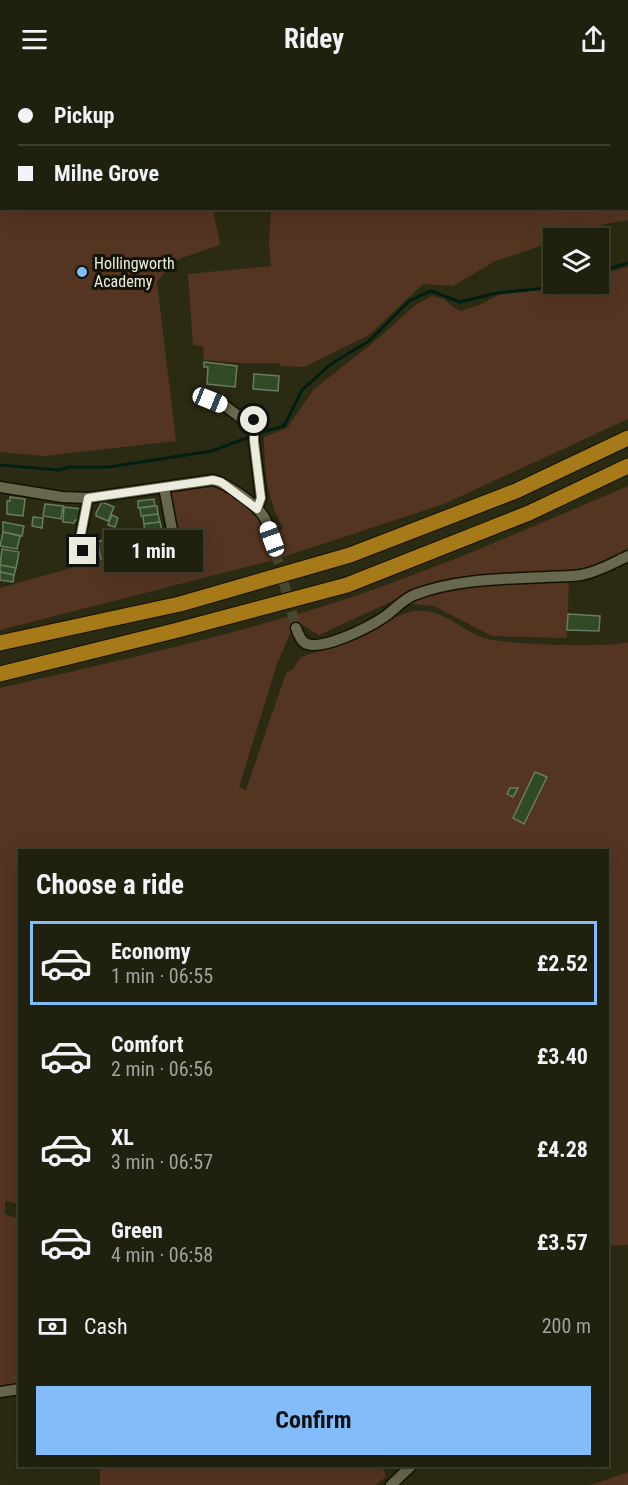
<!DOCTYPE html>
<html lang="en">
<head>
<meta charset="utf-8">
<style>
	:root { --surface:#20200e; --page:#282817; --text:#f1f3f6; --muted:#a2a39e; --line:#3d3e2e; --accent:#83bcfb }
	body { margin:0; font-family:"Roboto Condensed",sans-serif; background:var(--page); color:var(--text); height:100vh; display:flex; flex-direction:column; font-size:22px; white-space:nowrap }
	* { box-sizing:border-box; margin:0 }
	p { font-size:20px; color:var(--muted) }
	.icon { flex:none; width:33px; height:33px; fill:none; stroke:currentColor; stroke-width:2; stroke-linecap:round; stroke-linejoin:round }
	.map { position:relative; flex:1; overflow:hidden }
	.sheet { position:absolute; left:18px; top:771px; width:591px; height:618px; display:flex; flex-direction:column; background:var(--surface); border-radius:0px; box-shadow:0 6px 24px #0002,0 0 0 2px var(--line) }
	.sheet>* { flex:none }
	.banner { position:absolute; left:0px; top:0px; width:628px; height:132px; box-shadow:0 6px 24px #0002,0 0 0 2px var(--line); display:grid; align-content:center; height:132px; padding:0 18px; background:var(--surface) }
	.controls { position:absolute; left:543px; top:150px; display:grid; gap:12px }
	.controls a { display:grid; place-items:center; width:66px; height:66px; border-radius:0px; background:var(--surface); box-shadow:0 6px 24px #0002,0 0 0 2px var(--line); font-size:30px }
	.end { position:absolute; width:27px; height:27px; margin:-14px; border:8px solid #ebecdd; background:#111; box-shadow:0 0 0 3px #111 }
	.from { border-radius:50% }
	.bubble { position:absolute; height:42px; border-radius:0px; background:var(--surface); box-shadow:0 6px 24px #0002,0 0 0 2px var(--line); font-size:20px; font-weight:700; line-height:42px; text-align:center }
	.car { position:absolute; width:18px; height:36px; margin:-18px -9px; border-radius:8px; box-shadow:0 0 4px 2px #0007; background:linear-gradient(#fff 24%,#345 0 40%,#fff 0 76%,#345 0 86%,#fff 0) }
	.banner b { display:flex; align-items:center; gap:21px; height:57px; font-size:22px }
	.banner b+b { border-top:2px solid var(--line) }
	.banner i { width:15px; height:15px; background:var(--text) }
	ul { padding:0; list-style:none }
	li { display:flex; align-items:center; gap:18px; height:84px; margin:0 12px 9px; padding:0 6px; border:3px solid transparent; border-radius:0px }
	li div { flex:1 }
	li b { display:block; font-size:22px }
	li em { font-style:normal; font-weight:700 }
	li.selected { border-color:var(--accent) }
	li>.icon { width:54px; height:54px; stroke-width:1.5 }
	h2 { padding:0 18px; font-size:27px; line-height:72px }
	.pay { display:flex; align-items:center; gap:15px; height:66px; padding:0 18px; font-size:22px }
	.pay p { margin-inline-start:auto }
	.action { display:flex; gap:12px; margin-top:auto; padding:12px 18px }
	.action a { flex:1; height:69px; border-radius:0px; background:var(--accent); color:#111; font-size:24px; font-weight:700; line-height:69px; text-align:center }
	header { display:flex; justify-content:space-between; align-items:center; height:78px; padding:0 18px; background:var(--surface); font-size:27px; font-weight:700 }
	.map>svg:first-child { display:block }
</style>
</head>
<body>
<header><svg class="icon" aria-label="menu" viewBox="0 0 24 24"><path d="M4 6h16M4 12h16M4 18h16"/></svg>Ridey<svg class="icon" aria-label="share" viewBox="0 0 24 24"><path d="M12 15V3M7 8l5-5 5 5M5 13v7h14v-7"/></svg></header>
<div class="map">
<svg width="628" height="1407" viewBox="0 0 628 1407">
	<rect width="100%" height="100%" fill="#2b2b13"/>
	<g fill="#543522">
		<polygon points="448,0 628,0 628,142 605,146 563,160 554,160 553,164 495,183 453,208 423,206 369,257 304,289 280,288 279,285 240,285 204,282 203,268 193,267 188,196 271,188 269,166 271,131 627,130 627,2 447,1"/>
		<polygon points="0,83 1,83 2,130 213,131 220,167 173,183 157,204 176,363 44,378 0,374"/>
		<path d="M628,189V341L444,426L280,480L275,461L283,449C267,424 264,389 264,359L287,350L314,311L374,264L414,228L432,218L444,221L454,230L461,233L482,226L500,216L547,211L568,206H598L599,197Z"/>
		<polygon points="213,405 224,410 260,438 274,482 0,552 0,510 179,460 172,427 172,413 174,411"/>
		<path d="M628,408V474L600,487L570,493L463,502L399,520L319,557L302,547L293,549L277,586L239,709L246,712L286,595L293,591L301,579L345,564L403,536C437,524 455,549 484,560C502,567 611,570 628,564V1167L608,1168V772H20V1126L5,1123V1136L19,1141L20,1305L0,1309V610C117,583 235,557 349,520C444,488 536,447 628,408Z"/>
		<path d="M569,502L567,560L492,558L434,528L411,526L396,532C445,500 513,504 569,502Z"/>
		<polygon points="100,1388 382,1388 386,1399 375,1407 100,1407"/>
		<polygon points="628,1394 628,1407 590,1407 626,1395"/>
	</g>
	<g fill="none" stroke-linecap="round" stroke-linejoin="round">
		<g stroke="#011e14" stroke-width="3">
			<polyline points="598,194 628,185"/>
			<polyline points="258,355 284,348 302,312 331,286 369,263 409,223 431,213 460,224 497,215 546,210 560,206"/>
			<polyline points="0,387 59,392 69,389 109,389 212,373 252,358"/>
		</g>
	</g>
	<g fill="#2f4a24" stroke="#6a7b64" stroke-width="1.5">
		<polygon points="204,284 237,288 235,309 207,306 208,289 204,289"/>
		<polygon points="254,296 279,298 278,313 253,311"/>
		<polygon points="10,419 25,421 23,438 7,436 7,423 10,423"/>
		<polygon points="154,421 155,428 138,430 138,423"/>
		<polygon points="102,424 114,429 108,443 96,438 96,435"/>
		<polygon points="45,426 63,428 61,441 43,438"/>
		<polygon points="155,428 157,428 158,436 141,438 140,430"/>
		<polygon points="64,429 82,431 80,442 75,442 74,445 63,444"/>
		<polygon points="158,436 160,444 144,446 143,438"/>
		<polygon points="112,437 118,440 115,449 108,447"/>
		<polygon points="33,439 43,440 42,450 32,448"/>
		<polygon points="3,444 24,448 22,458 3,454"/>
		<polygon points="160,444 162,452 145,454 144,446"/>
		<polygon points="162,452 164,460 146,462 145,454"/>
		<polygon points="3,454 20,458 17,471 0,468"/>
		<polygon points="111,460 115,477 101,481 97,464"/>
		<polygon points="2,471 19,474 16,490 0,487"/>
		<polygon points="0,487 16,490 14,497 0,494"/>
		<polygon points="0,494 14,497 13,504 0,502"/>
		<polygon points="568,536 600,538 599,553 567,552"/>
		<polygon points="535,694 547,699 524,746 513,740"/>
		<polygon points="510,710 518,710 513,719 507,716"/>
	</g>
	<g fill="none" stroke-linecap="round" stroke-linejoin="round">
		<polyline stroke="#484831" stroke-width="10" stroke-dasharray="10 5" stroke-linecap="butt" points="272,461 296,550"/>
		<g stroke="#141300" stroke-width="13">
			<g id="minor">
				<polyline points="210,322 225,328 244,342 254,342 254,363 261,420 257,431"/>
				<path d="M0,409L62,419L88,420L213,402C228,406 256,426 264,439C268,445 270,454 272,461"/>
				<polyline points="164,409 173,457"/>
				<polyline points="83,473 80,461 88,420"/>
				<path d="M296,550C298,555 300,562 305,565C320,574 367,550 381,541C393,534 400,523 414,517C455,501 502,501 545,499C557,498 570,499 581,497C598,494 613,485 628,478"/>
				<polyline points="0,1314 20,1311"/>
				<polyline points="391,1407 411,1388"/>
			</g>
		</g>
		<g stroke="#141300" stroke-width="17">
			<g id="highway">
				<polyline points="0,565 180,526 350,477 516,413 628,360"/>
				<polyline points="0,596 174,553 347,507 529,435 628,388"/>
			</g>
		</g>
		<use href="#minor" stroke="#68684e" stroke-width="10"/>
		<use href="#highway" stroke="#a67919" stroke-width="15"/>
	</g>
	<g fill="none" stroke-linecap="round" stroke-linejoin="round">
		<polyline stroke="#ebecdd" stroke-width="8" points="83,473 80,461 88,420 213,402 221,404 257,431 261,420 254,363 254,342"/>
	</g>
	<circle fill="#83bcfb" stroke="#131308" stroke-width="2" cx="82" cy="194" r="6"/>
	<g text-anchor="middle" stroke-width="6" stroke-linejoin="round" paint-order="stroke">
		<g font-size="16" fill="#ebecdd" stroke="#131308" text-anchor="start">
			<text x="94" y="191">Hollingworth<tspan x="94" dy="18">Academy</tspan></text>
		</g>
	</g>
</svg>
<div class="controls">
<a><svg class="icon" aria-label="layers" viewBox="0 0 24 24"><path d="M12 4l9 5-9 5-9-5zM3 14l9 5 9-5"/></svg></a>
</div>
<i class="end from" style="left:254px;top:342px"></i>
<i class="end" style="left:83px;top:473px"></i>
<div class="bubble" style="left:104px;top:452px;width:99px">1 min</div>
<i class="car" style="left:210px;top:322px;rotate:112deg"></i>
<i class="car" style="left:272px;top:461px;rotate:340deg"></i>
<div class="banner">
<b><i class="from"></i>Pickup</b>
<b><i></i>Milne Grove</b>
</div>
<section class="sheet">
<h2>Choose a ride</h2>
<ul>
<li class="selected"><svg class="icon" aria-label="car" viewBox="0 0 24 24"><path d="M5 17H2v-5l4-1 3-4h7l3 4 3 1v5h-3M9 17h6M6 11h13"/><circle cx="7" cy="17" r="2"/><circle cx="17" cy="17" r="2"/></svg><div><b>Economy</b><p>1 min · 06:55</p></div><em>£2.52</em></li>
<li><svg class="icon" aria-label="car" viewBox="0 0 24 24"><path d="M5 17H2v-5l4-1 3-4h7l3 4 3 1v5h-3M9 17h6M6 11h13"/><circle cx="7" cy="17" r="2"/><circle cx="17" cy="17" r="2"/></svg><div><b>Comfort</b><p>2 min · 06:56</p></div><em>£3.40</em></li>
<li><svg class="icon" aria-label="car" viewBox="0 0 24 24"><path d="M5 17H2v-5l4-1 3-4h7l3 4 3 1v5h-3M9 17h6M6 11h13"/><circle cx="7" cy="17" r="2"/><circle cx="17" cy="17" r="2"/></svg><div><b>XL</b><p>3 min · 06:57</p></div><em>£4.28</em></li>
<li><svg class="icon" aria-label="car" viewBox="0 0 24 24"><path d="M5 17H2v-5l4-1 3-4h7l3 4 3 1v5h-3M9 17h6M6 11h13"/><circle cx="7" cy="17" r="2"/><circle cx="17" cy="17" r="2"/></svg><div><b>Green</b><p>4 min · 06:58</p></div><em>£3.57</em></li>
</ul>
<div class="pay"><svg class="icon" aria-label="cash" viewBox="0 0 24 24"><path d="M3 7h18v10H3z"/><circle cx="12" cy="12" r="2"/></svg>Cash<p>200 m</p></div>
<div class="action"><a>Confirm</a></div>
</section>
</div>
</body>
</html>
